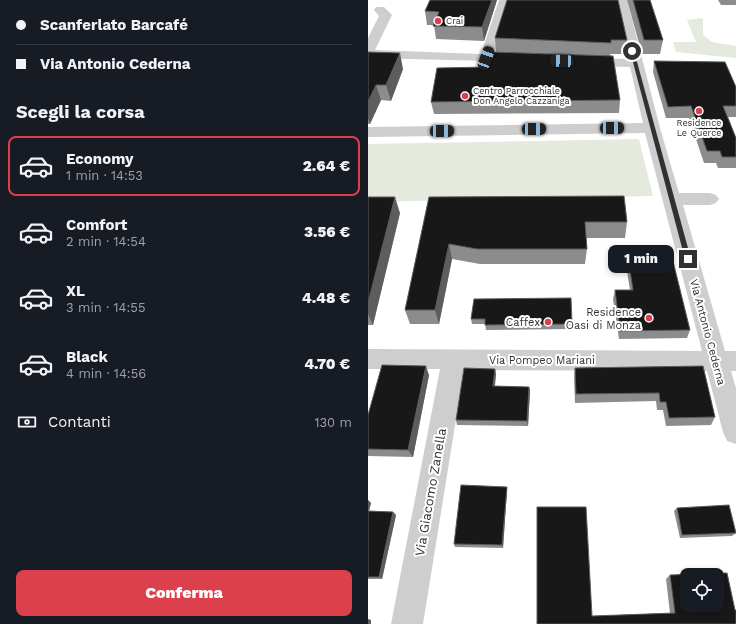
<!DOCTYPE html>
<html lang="it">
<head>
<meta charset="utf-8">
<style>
	:root { --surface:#171b24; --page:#20242c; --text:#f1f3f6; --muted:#9ea1a6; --line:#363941; --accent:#db404c }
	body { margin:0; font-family:"Work Sans",sans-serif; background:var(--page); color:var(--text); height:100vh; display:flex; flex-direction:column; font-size:15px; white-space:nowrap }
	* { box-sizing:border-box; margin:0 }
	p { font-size:13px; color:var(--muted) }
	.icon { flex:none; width:22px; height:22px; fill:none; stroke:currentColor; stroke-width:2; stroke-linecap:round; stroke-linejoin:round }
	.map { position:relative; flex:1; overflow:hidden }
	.side { display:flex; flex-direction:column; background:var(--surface); width:368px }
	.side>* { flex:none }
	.banner { display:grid; align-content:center; height:88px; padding:0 16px; background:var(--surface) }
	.controls { position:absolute; left:312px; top:568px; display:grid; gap:8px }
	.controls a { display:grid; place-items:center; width:44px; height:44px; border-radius:8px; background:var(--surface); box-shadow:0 2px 6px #0003; font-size:20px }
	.end { position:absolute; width:18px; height:18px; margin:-9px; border:5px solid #313131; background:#fff; box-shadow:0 0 0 2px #fff }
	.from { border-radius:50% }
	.bubble { position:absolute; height:28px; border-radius:8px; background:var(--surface); box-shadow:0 2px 6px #0003; font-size:13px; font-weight:800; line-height:28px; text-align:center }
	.car { position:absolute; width:12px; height:24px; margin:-12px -6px; border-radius:5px; box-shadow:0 0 3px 1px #0007; background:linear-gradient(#222 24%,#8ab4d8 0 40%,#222 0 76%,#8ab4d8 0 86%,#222 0) }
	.banner b { display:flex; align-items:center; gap:14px; height:38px; font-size:15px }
	.banner b+b { border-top:1px solid var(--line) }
	.banner i { width:10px; height:10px; background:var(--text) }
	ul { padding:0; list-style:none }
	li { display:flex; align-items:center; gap:12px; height:60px; margin:0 8px 6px; padding:0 8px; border:2px solid transparent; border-radius:8px }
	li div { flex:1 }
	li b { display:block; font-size:15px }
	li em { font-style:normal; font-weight:800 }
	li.selected { border-color:var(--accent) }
	li>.icon { width:36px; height:36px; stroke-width:1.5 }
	h2 { padding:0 16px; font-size:18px; line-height:48px }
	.pay { display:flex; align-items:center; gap:10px; height:44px; padding:0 16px; font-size:15px }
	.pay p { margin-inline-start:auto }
	.action { display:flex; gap:8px; margin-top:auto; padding:8px 16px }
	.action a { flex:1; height:46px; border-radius:8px; background:var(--accent); color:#fff; font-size:16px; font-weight:800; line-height:46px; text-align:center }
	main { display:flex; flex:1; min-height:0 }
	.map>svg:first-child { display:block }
</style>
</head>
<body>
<main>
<section class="side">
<div class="banner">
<b><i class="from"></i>Scanferlato Barcafé</b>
<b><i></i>Via Antonio Cederna</b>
</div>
<h2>Scegli la corsa</h2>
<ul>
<li class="selected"><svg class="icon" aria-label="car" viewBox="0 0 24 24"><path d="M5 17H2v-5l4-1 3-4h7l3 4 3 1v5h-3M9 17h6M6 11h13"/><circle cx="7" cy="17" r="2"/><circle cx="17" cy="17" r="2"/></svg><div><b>Economy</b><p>1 min · 14:53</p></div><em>2.64 €</em></li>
<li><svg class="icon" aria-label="car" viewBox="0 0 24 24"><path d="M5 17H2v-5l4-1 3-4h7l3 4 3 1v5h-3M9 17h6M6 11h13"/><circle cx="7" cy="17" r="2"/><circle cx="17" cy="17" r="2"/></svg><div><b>Comfort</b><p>2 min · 14:54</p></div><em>3.56 €</em></li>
<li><svg class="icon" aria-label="car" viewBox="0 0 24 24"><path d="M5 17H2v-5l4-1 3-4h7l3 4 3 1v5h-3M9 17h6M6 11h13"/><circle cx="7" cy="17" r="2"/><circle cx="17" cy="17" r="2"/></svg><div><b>XL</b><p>3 min · 14:55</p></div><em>4.48 €</em></li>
<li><svg class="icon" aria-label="car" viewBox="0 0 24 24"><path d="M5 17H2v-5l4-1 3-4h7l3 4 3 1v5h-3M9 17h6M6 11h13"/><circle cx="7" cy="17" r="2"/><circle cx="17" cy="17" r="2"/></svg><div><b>Black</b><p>4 min · 14:56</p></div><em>4.70 €</em></li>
</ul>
<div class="pay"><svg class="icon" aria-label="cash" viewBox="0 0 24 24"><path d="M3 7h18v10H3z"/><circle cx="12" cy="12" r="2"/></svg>Contanti<p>130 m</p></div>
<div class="action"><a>Conferma</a></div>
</section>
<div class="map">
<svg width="368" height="624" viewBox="0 0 368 624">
	<rect width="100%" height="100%" fill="#fff"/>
	<g fill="#e4eadd">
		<polygon points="335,18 335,35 344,42 368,46 368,58 308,52 305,42 328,42 319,20"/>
		<polygon points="271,139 285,196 0,202 0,144"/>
	</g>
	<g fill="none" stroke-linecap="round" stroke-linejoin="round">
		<g fill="#cecece" fill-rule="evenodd">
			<polygon points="131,0 143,0 126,54 157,56 159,59 157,62 0,58 0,38 11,16 6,10 8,7 16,7 24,15 7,50 113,54"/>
			<polygon points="247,0 259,0 292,128 311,193 342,193 348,195 351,199 348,203 342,205 315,205 357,351 368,351 368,371 363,371 368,388 368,444 359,441 355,432 339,371 96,370 55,624 23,624 72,369 0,369 0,349 334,351 277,133 0,137 0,127 275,123 262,67 216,66 211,65 209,62 211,59 216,58 260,59"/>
		</g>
	</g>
	<g fill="#8c8c8c">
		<polygon points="129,0 116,41 68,39 66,25 59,25 57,11"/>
		<polygon points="259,0 282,0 295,40 292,54 274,54"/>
		<polygon points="350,0 368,0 368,5 353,5"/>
		<polygon points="127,38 259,40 257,54 242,54 252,100 251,113 66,114 63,102 119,67 128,52"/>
		<polygon points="0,52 35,69 23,101 13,100 2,124 0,124"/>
		<polygon points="286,61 368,87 368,117 360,117 368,138 368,168 350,168 348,163 336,163 321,118 298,118 285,72"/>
		<polygon points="0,197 32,213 5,325 0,325"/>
		<polygon points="61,197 259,222 257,238 218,238 219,249 217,264 112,264 84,259 71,324 42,324 37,310"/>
		<polygon points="259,250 322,330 319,338 251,339 245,299 247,290 262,290 257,259"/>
		<polygon points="106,299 204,324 203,329 118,330 117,324 104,324 103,319"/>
		<polygon points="335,366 347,417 343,425 298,426 295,410 289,410 288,401 207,403 206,377 207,368"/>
		<polygon points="127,369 128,374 127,386 161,387 162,391 160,426 89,425 88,420"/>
		<polygon points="61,375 45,457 0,456 0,415"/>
		<polygon points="139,487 139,490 135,548 87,547 86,544"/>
		<polygon points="0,500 3,503 1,511 25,512 28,515 14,579 0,579"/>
		<polygon points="309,508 368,533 364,536 312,538 306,511"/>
		<polygon points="302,575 367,610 169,624 224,616 302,613 298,579"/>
	</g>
	<g fill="#5d5d5d">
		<polygon points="124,0 129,0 116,41 114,27"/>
		<polygon points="32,53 35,69 23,101 18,85"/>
		<polygon points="8,85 13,100 2,124 0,118 0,102"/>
		<polygon points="27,197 32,213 5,325 0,314 0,303"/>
		<polygon points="81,244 84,259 71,324 67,310"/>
		<polygon points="58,366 61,375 45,457 40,450"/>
		<polygon points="127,369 128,374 126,391 125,386"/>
		<polygon points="161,387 162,391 160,426 159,421"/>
		<polygon points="139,487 139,490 135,548 134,545"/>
		<polygon points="0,500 3,503 0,514"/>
		<polygon points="25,512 28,515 14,579 11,577"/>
		<polygon points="0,619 3,620 3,624 0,624"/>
	</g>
	<g fill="#181818" stroke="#5d5d5d" fill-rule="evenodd">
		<polygon points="62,0 124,0 114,27 65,26 71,12 57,11"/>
		<polygon points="139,0 250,0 259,40 243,40 243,43 127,38"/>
		<polygon points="265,0 282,0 295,40 276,40"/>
		<polygon points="0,52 32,53 18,85 8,85 0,102"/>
		<polygon points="124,52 245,56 252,100 63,102 69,68 119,67"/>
		<polygon points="286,61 357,62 368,87 368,106 355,106 368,138 368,157 354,157 352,151 339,151 323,106 300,107"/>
		<polygon points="256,196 259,222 217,222 219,249 109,249 81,244 67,310 37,310 61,197"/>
		<polygon points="0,197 27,197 0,303"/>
		<polygon points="302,249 322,330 252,331 247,290 265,290 259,250"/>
		<polygon points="203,298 204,324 117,325 117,319 103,319 106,299"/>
		<polygon points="14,365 58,366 40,450 0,449 0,415"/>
		<polygon points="335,366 347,417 301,418 298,402 292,402 291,393 208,394 207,368"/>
		<polygon points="96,368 127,369 125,386 161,387 159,421 88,420"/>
		<polygon points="93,485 139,487 134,545 86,544"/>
		<polygon points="361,505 368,533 314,535 309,508"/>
		<path d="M169,507H218L224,616L307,613L302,575L359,573L367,610H368V624H169ZM319,575H349V605H319Z"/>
		<polygon points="0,511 25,512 11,577 0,577"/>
	</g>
	<polygon fill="#313131" points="264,50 266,51 323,259 320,262 317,259 262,51"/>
	<g fill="#db404c" stroke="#fff" stroke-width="1.5">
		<circle cx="70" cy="21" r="4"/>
		<circle cx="97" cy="96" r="4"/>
		<circle cx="331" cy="111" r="4"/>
		<circle cx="281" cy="318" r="4"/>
		<circle cx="180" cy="322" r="4"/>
	</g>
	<g text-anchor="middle" stroke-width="4" stroke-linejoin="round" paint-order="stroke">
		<g font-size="9" fill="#313131" stroke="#fff" text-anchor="start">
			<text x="78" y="24">Crai</text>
			<text x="105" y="94">Centro Parrocchiale<tspan x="105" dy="10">Don Angelo Cazzaniga</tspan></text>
			<text x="331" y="126" text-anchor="middle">Residence<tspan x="331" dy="10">Le Querce</tspan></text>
		</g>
		<g font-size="11" fill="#313131" stroke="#fff" text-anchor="end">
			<text x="273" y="316">Residence<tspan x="273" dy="13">Oasi di Monza</tspan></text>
			<text x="172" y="326">Caffex</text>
		</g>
		<g font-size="11" fill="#313131" stroke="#fff">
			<text transform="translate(340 332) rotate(75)" y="4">Via Antonio Cederna</text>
			<text x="174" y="364">Via Pompeo Mariani</text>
		</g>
		<g font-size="13" fill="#313131" stroke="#fff">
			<text transform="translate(62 492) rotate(-80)" y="5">Via Giacomo Zanella</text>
		</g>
	</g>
</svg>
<div class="controls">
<a><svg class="icon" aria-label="locate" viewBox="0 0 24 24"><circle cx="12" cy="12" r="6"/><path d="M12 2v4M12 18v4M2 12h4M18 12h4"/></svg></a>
</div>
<i class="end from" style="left:264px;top:51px"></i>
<i class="end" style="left:320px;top:259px"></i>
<div class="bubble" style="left:240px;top:245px;width:66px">1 min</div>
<i class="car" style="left:118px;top:58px;rotate:20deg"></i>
<i class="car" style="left:194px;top:61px;rotate:272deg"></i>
<i class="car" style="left:244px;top:128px;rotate:89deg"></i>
<i class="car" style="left:166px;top:129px;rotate:89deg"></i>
<i class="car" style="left:74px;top:131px;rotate:89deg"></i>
</div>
</main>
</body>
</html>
